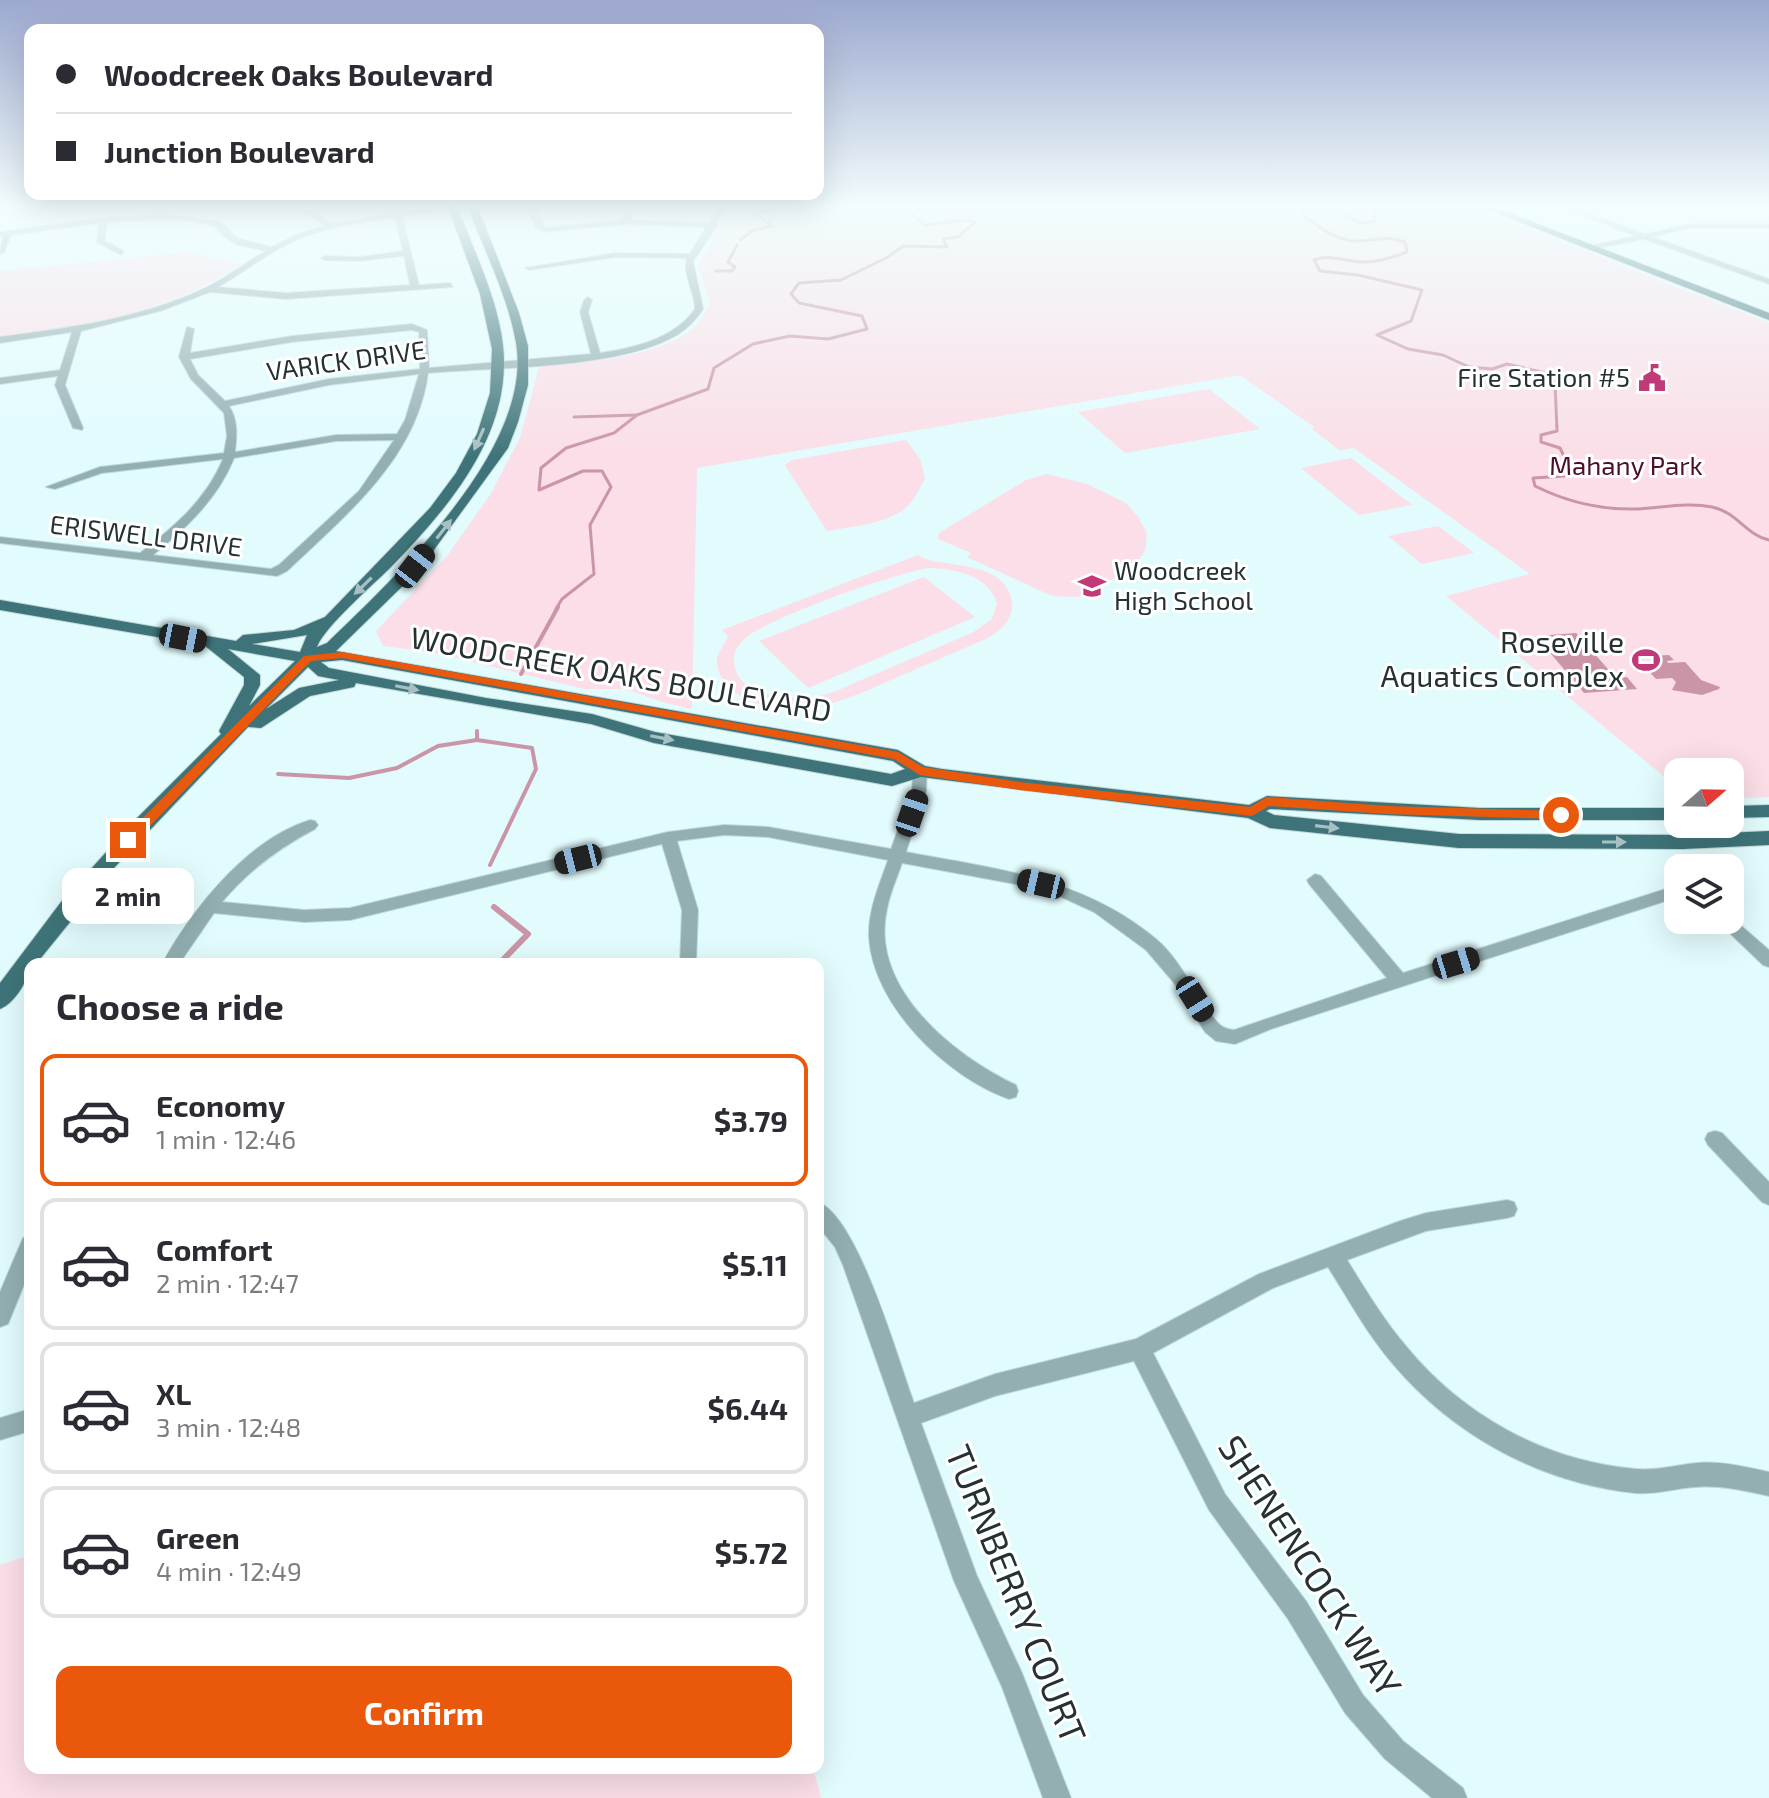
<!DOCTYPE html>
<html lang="en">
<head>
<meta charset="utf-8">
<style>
	:root { --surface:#fff; --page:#f7f7f7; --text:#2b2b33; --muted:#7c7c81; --line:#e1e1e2; --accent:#ea580c }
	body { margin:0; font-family:"Exo 2",sans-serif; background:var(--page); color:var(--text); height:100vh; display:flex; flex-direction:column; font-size:30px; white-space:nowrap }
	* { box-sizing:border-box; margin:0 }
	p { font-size:26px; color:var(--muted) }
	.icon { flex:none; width:44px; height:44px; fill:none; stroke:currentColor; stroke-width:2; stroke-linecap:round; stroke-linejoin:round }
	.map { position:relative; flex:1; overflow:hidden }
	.side { position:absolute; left:24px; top:958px; width:800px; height:816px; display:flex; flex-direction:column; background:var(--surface); border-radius:16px; box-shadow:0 8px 32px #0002 }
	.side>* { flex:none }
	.guide { position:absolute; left:24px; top:24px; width:800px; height:176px; border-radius:16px; box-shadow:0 8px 32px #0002; display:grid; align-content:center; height:176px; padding:0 32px; background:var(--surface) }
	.needle { width:52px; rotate:70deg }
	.fabs { position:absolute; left:1664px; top:758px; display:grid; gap:16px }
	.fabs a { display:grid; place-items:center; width:80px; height:80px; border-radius:16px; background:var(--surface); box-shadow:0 8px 32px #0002; font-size:40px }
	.end { position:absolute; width:36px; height:36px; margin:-18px; border:10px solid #ea580c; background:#fff; box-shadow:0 0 0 4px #fff }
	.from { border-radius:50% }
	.bubble { position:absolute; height:56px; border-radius:16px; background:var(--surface); box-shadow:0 8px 32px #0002; font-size:26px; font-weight:700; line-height:56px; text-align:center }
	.car { position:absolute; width:24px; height:48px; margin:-24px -12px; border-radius:10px; box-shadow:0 0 6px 2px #0007; background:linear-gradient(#222 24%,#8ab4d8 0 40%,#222 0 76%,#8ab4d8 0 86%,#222 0) }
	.guide b { display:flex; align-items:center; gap:28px; height:76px; font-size:30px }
	.guide b+b { border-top:2px solid var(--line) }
	.guide i { width:20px; height:20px; background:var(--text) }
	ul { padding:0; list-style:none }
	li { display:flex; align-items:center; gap:24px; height:132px; margin:0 16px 12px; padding:0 16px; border:4px solid var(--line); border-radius:16px }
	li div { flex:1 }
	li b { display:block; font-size:30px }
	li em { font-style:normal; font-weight:700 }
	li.selected { border-color:var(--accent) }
	li>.icon { width:72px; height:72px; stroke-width:1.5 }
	h2 { padding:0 32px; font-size:36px; line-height:96px }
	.action { display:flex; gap:16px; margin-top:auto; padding:16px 32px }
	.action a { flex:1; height:92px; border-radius:16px; background:var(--accent); color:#fff; font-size:32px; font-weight:700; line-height:92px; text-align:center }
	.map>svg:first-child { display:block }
</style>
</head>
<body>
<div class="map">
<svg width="1769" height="1798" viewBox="0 0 1769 1798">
	<rect width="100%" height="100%" fill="#e2fbfd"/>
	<g fill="#fbdee7" fill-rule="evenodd">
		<path d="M732,205H1469L1769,323V797L1730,799V772H1678V788L1446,596L1530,574L1354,448L1339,450L1312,429L1314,427L1240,375L697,468L692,709L662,702L626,689H584L431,652L383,646L376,631L447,556L490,495L520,438L539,367C580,362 667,357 696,325C702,319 706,311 710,304L698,265Z"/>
		<path d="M189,252L241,265C167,313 86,326 0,338V271Z"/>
		<polygon points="1209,389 1260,429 1125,453 1078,412"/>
		<path d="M906,440L920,459L925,478C921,485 917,495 912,501C895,524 853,526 827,531L785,465L792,460Z"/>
		<polygon points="1351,458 1412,505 1359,515 1301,468"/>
		<polygon points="1047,474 1087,484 1126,503 1139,518 1147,534 1145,550 1134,568 1078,597 1052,596 967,557 971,553 938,539 939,533 1026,480"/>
		<polygon points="1438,526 1474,553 1422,564 1388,536"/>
		<path d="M918,555C936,570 1008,556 1012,604C1013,620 1000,631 988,638C958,651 928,664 898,677C849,698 793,727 741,696C726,687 716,675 717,657L728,636L722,630ZM930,568C955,569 990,575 997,604L992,619L972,633C939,647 905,661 871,676C853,683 834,694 814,697C789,701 736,697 734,662C733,651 740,642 748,636C770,618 899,571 930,568Z"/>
		<polygon points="924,577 975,617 808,688 759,641"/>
		<polygon points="30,1555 30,1768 813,1768 821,1798 0,1798 0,1565"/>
	</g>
	<g fill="#ca95a7">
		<polygon points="1576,633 1616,678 1627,677 1637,689 1584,693 1536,636"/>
		<polygon points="1669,655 1674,660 1667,661 1668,663 1685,662 1701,680 1720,687 1719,689 1702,695 1672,690 1676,682 1672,678 1656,679 1644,666 1659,664 1652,656"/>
	</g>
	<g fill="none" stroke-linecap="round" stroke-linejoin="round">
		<g stroke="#ca95a7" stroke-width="3">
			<polyline points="803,205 821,205"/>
			<path d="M1381,205L1375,209L1373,216L1376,221L1361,223L1333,209L1303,208L1300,213C1315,224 1333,239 1353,241C1372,242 1386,234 1405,242L1407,252C1392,258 1377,263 1361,262C1344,261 1330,254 1314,260L1320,271L1358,275L1422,290L1411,321L1377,335L1408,349L1443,355L1469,367L1492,369L1507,364L1546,373L1555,383L1557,431L1541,435V442L1560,448L1570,469L1565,476L1533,478L1535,486C1567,502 1602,510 1637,509C1662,508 1687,502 1712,507C1737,512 1746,535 1769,540"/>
			<polyline points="740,240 754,230 772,226 758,215 780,205"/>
			<polyline points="716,271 732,271 735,267 728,262 737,245"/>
			<polyline points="574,417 637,415"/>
			<polyline points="556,609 562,599 594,574 590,525 611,487 602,471 583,471 539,490 541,468 566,448 614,433 637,415 708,389 714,368 753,344 790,336 828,339 867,329 862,316 799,303 791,294 799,283 841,280 888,257 903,246 947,247 943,239 958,237 975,222 967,220 925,225 912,215 927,205"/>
		</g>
		<g stroke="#ca95a7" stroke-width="4">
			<polyline points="521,674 558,607"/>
			<polyline points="477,731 477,740 532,748 536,769 490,865"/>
			<polyline points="278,774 349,778 397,768 438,746 477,740"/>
		</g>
		<polyline stroke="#ca95a7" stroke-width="6" points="494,907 528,934 499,964"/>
		<g stroke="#c0d7d8" stroke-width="2">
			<g id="minor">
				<polygon points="0,205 27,205 0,209"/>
				<path d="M292,205H301L332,224L394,213L392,207L395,205H399L401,212L481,205L402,216L419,285L450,283L453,287L286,299L210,292L160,311L81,331L65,385L83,428L82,430L73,428L55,385L58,376L0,384V378L60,370L72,332L0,343V337C69,328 139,319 203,289C225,279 245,263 266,251L238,245L226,238L215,226L193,221L167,219L107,222L105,241L124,251L121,255L97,242L99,223L11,235L4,252L0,254L3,236H0V232L110,217L167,214L221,222L237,238L272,247L300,233L325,226ZM395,217L403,251L359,257L325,256L321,258L325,260L359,261L404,256L410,285L286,293L218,287C243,273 266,254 292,242C324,227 360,222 395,217Z"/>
				<path d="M526,205H534L545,228L623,220V205H631V220L709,223L720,205H728L716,223L718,225L693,261L703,309C696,320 688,328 677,335C619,369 498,367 428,373C417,458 346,515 287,571L277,576L0,543V537L140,553C174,527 206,500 223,459L102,473L55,489L46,487L100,467L224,453L227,436L224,413L191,379L179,357L187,327L194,329L190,353L292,336L412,324L427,330L429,368L591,354L580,312L584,300L588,297L592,300L588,312L600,353C634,348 674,339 695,309C695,291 682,276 687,258L616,257L529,270L525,268L616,253L690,254L706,227L627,224L544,232L536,228ZM412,330L419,332L420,369L329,379L225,401L198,375L190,359L292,342ZM419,374L405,420L397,434L336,435L235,452C237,436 238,419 229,406L329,385ZM394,440L359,491L279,565L271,569L153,555C187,527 217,500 234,458L336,441Z"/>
				<polygon points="1555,205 1566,205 1645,234 1689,224 1769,224 1769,228 1689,228 1652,237 1769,279 1769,284 1644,239 1589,250 1589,246 1636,236"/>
				<path d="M920,766L927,771L926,791L906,852C997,869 1083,878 1156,939C1184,963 1196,999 1218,1023C1223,1028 1227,1029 1234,1030L1387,978L1309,884L1307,880L1315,874L1321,876L1403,973L1678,885V897L1271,1029L1235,1044L1216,1041L1205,1032L1175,984L1146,950L1094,912L1057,895L1021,885L902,863C897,878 890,893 887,909C869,988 954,1056 1016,1085L1018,1091L1016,1097L1009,1099C947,1077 873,1006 869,937C868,910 879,886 888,860L768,837L724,835L677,841L698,910L696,964H680L682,910L662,844L350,920L304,922L214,913L179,964H162C192,909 248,839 310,820L315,821L318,825L315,829C279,848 249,870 222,902L304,910L350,908L668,832L724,825L768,827L891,849L912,791L913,771Z"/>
				<polygon points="1730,916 1769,950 1769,967 1763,965 1716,920 1730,920"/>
				<polygon points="1715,1131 1722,1133 1769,1182 1769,1205 1762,1202 1708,1145 1705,1139 1708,1133"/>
				<path d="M1507,1200L1514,1202L1517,1209L1514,1216L1507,1218L1426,1231L1347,1260C1365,1289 1383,1319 1405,1345C1463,1416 1545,1461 1636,1469C1656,1471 1676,1465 1697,1463C1721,1461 1745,1467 1769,1472V1496C1745,1491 1721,1485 1696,1487C1676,1488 1656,1495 1635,1493C1541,1483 1454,1436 1393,1364C1367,1334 1349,1300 1328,1267L1273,1288L1153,1353L1225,1494L1306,1601L1363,1695L1403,1741L1463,1788L1467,1798H1432L1385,1759L1345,1713L1288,1619L1209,1510L1134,1361L995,1396L921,1423L977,1576L1022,1673L1071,1798H1043L1002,1687L954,1581L843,1265L835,1247L818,1226V1202C858,1217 898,1360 914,1403L995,1374L1136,1339L1259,1274L1400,1221L1426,1213Z"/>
				<polygon points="30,1235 30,1270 8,1324 0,1327 0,1292 23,1238"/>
				<polygon points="30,1409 30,1431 0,1440 0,1418"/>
			</g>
		</g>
		<g stroke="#c0d7d8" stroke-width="2">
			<g id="major">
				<path d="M447,205H457C472,247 493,288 501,332C519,426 452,504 391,567C374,584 324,627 317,647L327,643C396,576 534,448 516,343C508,296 484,250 467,205H477L519,313L528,346V385L518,422L508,448L420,569L336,651L898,750L925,766L942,769L1249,805L1267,796L1480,808H1678V820H1480L1270,809L1266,811L1274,815L1459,834L1683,835L1769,831V845L1683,849L1459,848L1270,828L1248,818L921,777L892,786L654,743L591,724L356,683L354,687L310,696L261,728L248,727L113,869L36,964H30C30,979 14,1004 0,1009V983L61,902L138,817L221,734L219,731L244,685V677L204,645L0,610V600L236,641L243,635L294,630L325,617L430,508L456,473L477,434L490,393L492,349L480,294ZM307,635L300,652L252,644ZM228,649L295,661L249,706L260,685V675ZM342,660L893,761L905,769L891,774L655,732L592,714L486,698L329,668L321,662ZM308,667L318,676L339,680L299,688L266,709Z"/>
				<polygon points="1476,205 1489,205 1769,313 1769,320"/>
				<polygon points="1769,805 1769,817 1730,818 1730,806"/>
			</g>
		</g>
		<use href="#minor" fill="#93afb1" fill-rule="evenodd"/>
		<use href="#major" fill="#3e7479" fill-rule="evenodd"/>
	</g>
	<defs><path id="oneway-solid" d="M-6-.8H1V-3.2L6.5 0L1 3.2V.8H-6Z" transform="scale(2)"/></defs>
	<g fill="#a8c0c3">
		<use href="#oneway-solid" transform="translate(479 439) rotate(114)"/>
		<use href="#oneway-solid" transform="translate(444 529) rotate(-52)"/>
		<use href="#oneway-solid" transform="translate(363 586) rotate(136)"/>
		<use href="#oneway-solid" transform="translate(407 688) rotate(11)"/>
		<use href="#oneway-solid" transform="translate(662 738) rotate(11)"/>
		<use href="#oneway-solid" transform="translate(1327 827) rotate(7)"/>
		<use href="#oneway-solid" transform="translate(1614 842)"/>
	</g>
	<linearGradient id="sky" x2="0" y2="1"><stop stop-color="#9ca8ce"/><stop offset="0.45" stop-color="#f2fdfe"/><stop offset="1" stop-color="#f2fdfe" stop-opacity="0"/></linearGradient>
	<rect width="1769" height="457" fill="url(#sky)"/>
	<polygon fill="#ea580c" points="342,652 898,752 923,767 1019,782 1250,807 1267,797 1387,806 1561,811 1567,815 1561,819 1387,814 1269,806 1252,816 1019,790 920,775 894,759 342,658 311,661 133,843 124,843 124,837 304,656"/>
	<defs>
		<g id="civic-bare" transform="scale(2.16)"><path d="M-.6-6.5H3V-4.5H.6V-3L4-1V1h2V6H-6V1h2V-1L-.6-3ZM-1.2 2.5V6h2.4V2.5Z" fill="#c13977" stroke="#fff" stroke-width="2.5" paint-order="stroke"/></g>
		<g id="school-bare" transform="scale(2.16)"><path d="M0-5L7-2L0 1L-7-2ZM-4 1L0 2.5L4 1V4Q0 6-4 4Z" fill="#c13977" stroke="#fff" stroke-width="2.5" paint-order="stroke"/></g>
		<g id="stadium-bare" transform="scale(2.16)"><path d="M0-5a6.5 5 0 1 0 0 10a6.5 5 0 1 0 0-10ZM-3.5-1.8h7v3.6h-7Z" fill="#c13977" stroke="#fff" stroke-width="2.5" paint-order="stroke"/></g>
	</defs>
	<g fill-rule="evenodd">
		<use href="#civic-bare" x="1652" y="378"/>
		<use href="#school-bare" x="1092" y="586"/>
		<use href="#stadium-bare" x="1646" y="660"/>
	</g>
	<g text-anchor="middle" stroke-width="6" stroke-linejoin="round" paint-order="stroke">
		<g font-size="26" fill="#253132" stroke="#fff">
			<text transform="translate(346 361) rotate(-8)" y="9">VARICK DRIVE</text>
			<text transform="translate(146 536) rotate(7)" y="9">ERISWELL DRIVE</text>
		</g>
		<g font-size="26" fill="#253132" stroke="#fff" text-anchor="end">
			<text x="1630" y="387">Fire Station #5</text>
			<text x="1114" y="580" text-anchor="start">Woodcreek<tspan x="1114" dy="30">High School</tspan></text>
		</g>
		<g font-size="26" fill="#4d0d2b" stroke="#fff">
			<text x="1626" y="475">Mahany Park</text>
		</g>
		<g font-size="30" fill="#253132" stroke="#fff" text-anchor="end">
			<text x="1624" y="653">Roseville<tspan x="1624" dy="34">Aquatics Complex</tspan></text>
		</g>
		<g font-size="30" fill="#253132" stroke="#fff">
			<text transform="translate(621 675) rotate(10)" y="10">WOODCREEK OAKS BOULEVARD</text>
		</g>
		<g font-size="36" fill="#253132" stroke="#fff">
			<text transform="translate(1310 1566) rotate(57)" y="13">SHENENCOCK WAY</text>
			<text transform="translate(1016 1594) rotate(68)" y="13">TURNBERRY COURT</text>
		</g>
	</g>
</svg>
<div class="fabs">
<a><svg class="needle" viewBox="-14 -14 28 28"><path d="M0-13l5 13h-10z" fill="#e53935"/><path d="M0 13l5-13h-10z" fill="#7c7c81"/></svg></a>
<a><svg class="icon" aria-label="layers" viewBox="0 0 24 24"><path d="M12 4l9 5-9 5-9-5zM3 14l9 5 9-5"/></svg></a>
</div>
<i class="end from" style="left:1561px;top:815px"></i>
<i class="end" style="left:128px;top:840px"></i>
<div class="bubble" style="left:62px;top:868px;width:132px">2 min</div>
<i class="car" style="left:415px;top:566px;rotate:38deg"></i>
<i class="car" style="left:183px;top:638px;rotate:101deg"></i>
<i class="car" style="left:912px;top:813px;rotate:19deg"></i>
<i class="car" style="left:578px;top:859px;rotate:256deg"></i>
<i class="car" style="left:1041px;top:884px;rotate:283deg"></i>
<i class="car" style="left:1456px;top:963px;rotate:73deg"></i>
<i class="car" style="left:1195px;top:999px;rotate:148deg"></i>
<div class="guide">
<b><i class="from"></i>Woodcreek Oaks Boulevard</b>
<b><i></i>Junction Boulevard</b>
</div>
<section class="side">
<h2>Choose a ride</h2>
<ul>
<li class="selected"><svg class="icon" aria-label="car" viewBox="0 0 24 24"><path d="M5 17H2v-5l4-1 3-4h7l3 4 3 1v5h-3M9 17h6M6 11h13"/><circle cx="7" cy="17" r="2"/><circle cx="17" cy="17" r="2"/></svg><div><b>Economy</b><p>1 min · 12:46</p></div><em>$3.79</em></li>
<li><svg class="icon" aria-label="car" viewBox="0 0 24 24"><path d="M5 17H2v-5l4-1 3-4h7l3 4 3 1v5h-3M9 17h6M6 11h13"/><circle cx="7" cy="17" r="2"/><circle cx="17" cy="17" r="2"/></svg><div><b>Comfort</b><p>2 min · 12:47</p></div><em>$5.11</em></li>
<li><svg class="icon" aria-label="car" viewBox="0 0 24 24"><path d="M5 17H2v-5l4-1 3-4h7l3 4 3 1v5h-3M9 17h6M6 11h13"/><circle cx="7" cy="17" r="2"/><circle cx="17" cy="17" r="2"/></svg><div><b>XL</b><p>3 min · 12:48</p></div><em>$6.44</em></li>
<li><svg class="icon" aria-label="car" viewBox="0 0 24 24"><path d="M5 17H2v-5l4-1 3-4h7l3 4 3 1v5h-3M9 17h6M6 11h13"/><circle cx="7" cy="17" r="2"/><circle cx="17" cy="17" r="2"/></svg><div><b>Green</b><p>4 min · 12:49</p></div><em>$5.72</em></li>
</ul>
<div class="action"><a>Confirm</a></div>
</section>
</div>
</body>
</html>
